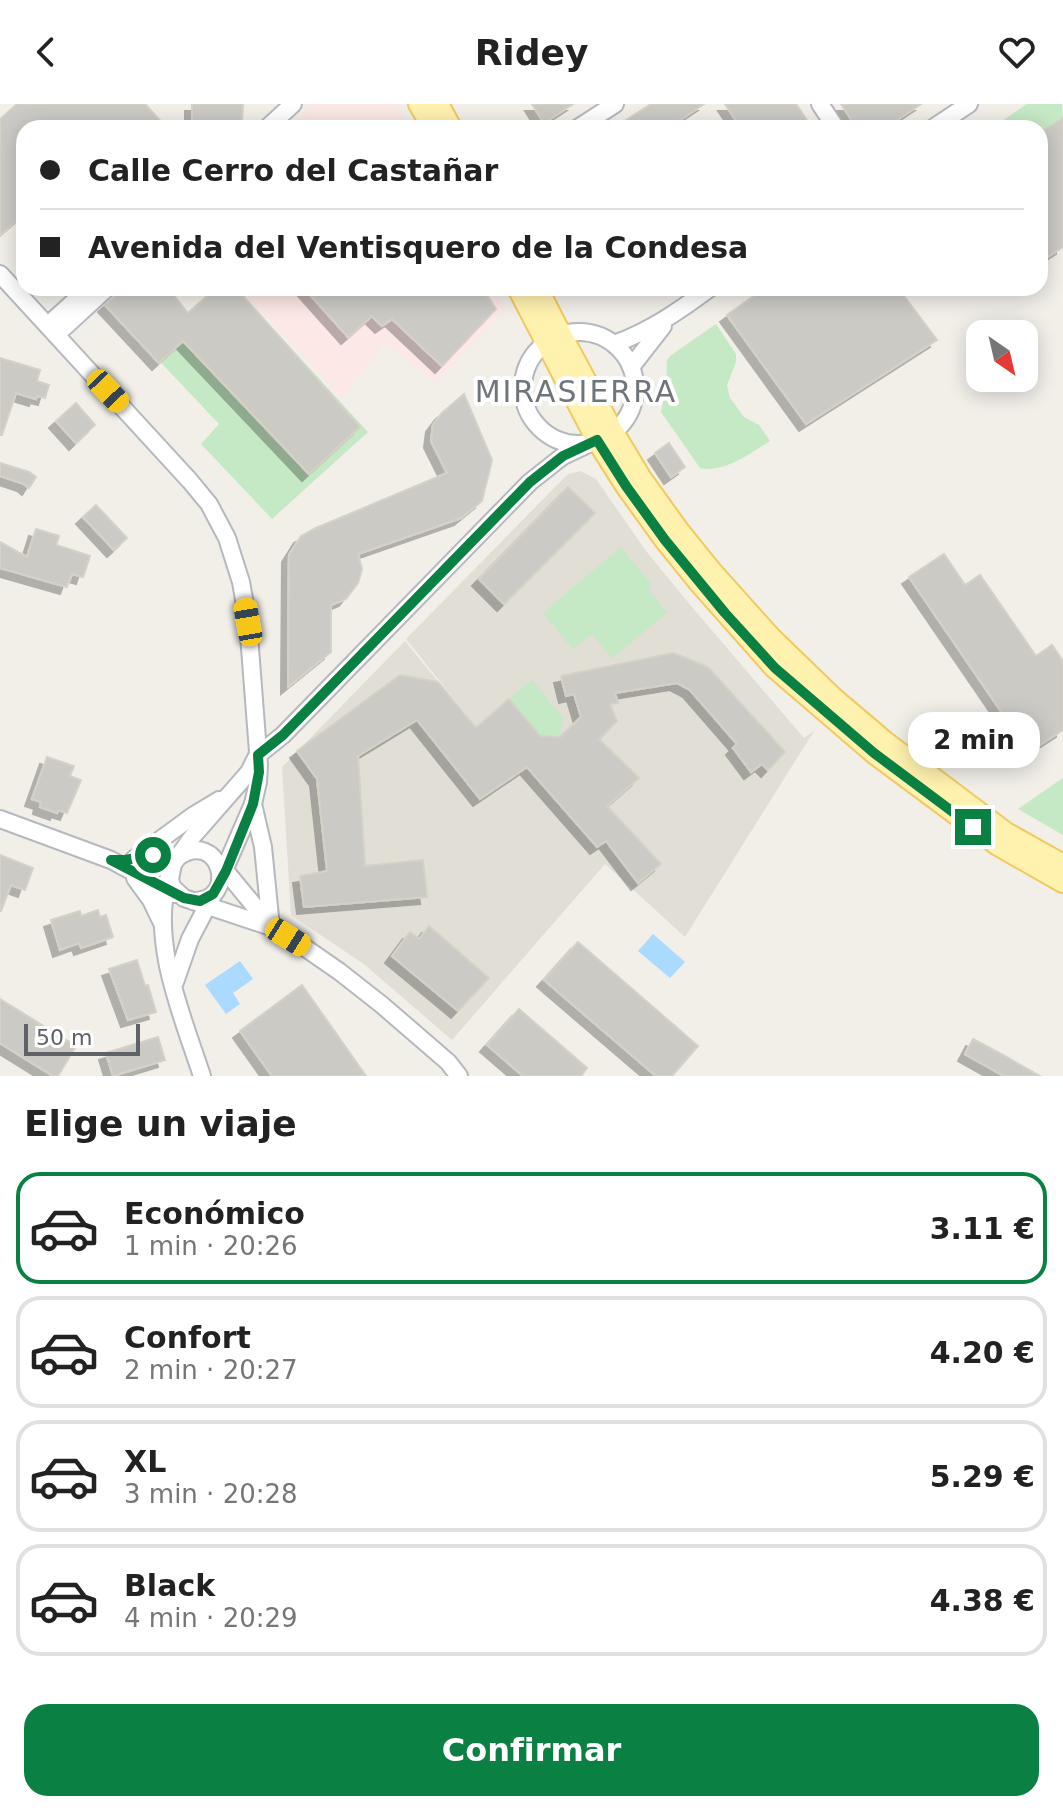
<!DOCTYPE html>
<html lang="es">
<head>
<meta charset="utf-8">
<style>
	:root { --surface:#fff; --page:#f6f6f6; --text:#222; --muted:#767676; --line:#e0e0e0; --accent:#0b8043 }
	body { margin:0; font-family:"DejaVu Sans",sans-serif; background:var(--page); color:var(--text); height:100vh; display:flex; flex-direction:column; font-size:30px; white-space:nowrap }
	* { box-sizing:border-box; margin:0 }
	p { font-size:26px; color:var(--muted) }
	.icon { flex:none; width:44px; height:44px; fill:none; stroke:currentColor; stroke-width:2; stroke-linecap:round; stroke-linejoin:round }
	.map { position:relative; height:972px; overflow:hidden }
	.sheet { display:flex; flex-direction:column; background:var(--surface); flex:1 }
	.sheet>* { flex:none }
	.banner { position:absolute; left:16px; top:16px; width:1032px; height:176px; border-radius:24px; box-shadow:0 4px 20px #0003; display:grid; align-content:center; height:176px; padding:0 24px; background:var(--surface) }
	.needle { width:52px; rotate:146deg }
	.tools { position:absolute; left:966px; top:216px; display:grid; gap:16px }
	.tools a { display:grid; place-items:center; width:72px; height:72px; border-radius:16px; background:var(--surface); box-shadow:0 4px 20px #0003; font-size:40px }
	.scale { position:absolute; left:24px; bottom:20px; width:116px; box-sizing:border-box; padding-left:8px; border:4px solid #5f6368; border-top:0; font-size:22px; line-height:28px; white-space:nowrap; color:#5f6368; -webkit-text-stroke:6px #fff; paint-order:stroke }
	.end { position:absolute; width:36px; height:36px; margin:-18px; border:10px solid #0b8043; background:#fff; box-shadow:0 0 0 4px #fff }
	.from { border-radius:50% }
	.bubble { position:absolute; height:56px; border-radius:24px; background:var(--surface); box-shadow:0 4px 20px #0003; font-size:26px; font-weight:800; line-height:56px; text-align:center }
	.car { position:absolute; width:24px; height:48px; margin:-24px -12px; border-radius:10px; box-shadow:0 0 6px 2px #0007; background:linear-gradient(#f5c518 24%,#345 0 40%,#f5c518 0 76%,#345 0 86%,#f5c518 0) }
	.banner b { display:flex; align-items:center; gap:28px; height:76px; font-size:30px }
	.banner b+b { border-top:2px solid var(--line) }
	.banner i { width:20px; height:20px; background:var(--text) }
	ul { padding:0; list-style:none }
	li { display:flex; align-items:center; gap:24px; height:112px; margin:0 16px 12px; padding:0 8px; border:4px solid var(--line); border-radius:24px }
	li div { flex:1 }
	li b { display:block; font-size:30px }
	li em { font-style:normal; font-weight:800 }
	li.current { border-color:var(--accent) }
	li>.icon { width:72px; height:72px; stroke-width:1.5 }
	h2 { padding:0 24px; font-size:36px; line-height:96px }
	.cta { display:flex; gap:16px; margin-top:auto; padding:16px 24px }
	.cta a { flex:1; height:92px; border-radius:24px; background:var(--accent); color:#fff; font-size:32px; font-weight:800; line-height:92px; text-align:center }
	header { display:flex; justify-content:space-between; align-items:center; height:104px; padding:0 24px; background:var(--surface); font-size:36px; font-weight:800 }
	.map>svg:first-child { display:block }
</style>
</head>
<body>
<header><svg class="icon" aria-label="back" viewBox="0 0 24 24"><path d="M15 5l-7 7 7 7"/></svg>Ridey<svg class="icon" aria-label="heart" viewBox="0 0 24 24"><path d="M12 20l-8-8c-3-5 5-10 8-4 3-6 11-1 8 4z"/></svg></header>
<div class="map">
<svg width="1063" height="972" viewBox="0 0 1063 972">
	<defs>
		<filter id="shadow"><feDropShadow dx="-7" dy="7" stdDeviation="0" flood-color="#0004"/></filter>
	</defs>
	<rect width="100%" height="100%" fill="#f1efe8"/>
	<polygon fill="#e1ded6" points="580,367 596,375 646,447 692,503 804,634 814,627 685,833 605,760 452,936 365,861 291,811 282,663 405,537 509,664 406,535 558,380 568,370"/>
	<g fill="#fce8e6">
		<polygon points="313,0 396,0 409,24 287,24"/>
		<polygon points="239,184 494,184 505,205 436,279 384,239 342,294"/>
	</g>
	<g fill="#c5e8c5">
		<polygon points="1027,0 1062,0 1063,20 1040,29 1040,24 992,24"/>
		<polygon points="168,184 188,209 216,184 236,184 368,328 272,415 201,340 219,320 132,228"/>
		<path d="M716,220L736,250V258L727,281L730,294L744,313L759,321L770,337C751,349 723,370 700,364L661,308L666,285L667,256L670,252Z"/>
		<polygon points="621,443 652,481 648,485 667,509 612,554 592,530 573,545 543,509"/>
		<polygon points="532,576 563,614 560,633 540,632 509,595"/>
		<polygon points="1063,674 1063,731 1018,705"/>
	</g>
	<g fill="#aadaff">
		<polygon points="653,830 685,858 670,874 638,847"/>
		<polygon points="240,857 253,875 233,889 240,900 226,910 205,881"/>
	</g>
	<g fill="#cccac5" stroke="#d6d1c6" stroke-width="2" filter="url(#shadow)">
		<polygon points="17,0 145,0 167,24 127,24 122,19 116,24 24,24 24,110 0,131 0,15"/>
		<polygon points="192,0 243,0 242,18 192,17"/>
		<polygon points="532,0 573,0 544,19"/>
		<polygon points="651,0 704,0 668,24 614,24"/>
		<polygon points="725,0 796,0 812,24 741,24"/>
		<polygon points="841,0 921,0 885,24 857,24"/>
		<polygon points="1063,14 1063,143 1040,158 1040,29"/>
		<polygon points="124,184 168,184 188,209 216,184 236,184 360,323 309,370 183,237 159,259 105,201"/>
		<polygon points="304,184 479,184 489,194 496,205 442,262 392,215 382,222 372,212 348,233"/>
		<polygon points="765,184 898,184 937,236 806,320 727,211"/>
		<polygon points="0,254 40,266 37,277 49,281 45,294 37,292 36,295 16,289 2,331 0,331"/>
		<polygon points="464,290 492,356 482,397 461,414 358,450 362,465 358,479 346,495 331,501 331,548 288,583 289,451 301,432 316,424 447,369 431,337 433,321 442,309"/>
		<polygon points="76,299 95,321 76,339 56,317"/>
		<polygon points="669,339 685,363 671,373 655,349"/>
		<polygon points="0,359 29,368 36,373 29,384 24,380 0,372"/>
		<polygon points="568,383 595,409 504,500 479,475"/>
		<polygon points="96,401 127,434 114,446 83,413"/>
		<polygon points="36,425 59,432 56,441 90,452 83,473 72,470 67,483 0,464 0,438 27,453"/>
		<polygon points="944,450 965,481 980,471 1036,552 1052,541 1063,557 1063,626 1029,648 909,473"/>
		<polygon points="673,549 708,563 785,648 768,666 762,660 751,668 733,644 737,640 690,586 677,579 615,589 618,599 610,600 617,617 599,635 639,674 607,702 661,760 638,779 606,737 597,743 527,663 480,695 417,616 358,652 365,762 423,756 427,793 304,803 300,772 327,767 317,675 297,647 400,571 438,578 476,624 509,595 540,632 560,633 581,613 574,590 566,592 561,572"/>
		<polygon points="47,653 74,662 70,672 81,676 67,709 58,706 57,709 40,703 41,698 32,695"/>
		<polygon points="0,751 33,764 25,786 11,781 1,807 0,807"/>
		<polygon points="98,806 100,813 106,811 113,833 81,844 79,839 60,846 51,816 80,807 81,812"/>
		<polygon points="429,822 489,874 458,907 392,852 410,828 419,835"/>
		<polygon points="578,838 698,942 672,972 656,972 544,876"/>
		<polygon points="137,856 145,882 148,881 156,908 128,916 109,865"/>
		<polygon points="302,881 366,972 272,972 240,927"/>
		<polygon points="0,895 76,942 58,972 53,972 0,939"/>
		<polygon points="519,905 587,964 581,972 523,972 487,941"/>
		<polygon points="158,933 165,956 113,972 106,949"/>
		<polygon points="973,935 1003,951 1040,972 1004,972 965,950"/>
	</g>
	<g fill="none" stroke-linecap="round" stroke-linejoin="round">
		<g stroke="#b5b8bc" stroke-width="20">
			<g id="minor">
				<polyline points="820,0 836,24"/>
				<polyline points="267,24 293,0"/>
				<polyline points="578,24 615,0"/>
				<polyline points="933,24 969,0"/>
				<polyline points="0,170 190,377 209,400 227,434 241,478 248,518 259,661 258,678 253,700 220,776"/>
				<polyline points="48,221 89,184"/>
				<circle cx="579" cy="284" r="56"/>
				<polyline points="57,230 107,184"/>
				<path d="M614,240C650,227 679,207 710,184"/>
				<polyline points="631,263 663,222"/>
				<polyline points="258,651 283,631 530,378 563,352 597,336"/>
				<polyline points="257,652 249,668 193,732 173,760 170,775 172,783 184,794 271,823 304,843 340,868 382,901 448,958 459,972"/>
				<polyline points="253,700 263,743 271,823"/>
				<polyline points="0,715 111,756 174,790"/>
				<path d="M178,753C219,724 241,797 193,797"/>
				<polyline points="134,755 194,711 219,696"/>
				<polyline points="219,759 270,821"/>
				<path d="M169,772C149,836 182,911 202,972"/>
				<polyline points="135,774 151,796 162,819"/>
				<polyline points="175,878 190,835 212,793"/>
			</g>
		</g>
		<g stroke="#f2c960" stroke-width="24">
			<g id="major">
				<polyline points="419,0 433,24"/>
				<polyline points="438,0 451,24"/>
				<polyline points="518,184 597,336 626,382 665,436 698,477 775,564 874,649 998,741 1063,778"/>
				<polyline points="537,184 561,231 613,328 640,373 678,426 711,467 771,534 832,593 885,638 1006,729 1063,761"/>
			</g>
		</g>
		<use href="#minor" stroke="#fff" stroke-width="16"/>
		<use href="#major" stroke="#fff2af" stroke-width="20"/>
	</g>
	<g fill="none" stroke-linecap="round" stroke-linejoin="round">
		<polyline stroke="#0b8043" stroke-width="10" points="153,751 125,756 111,756 184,794 200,797 213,790 226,767 253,700 259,668 258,651 283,631 530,378 563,352 597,336 626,382 665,436 725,509 775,564 874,649 973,723"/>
	</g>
	<g text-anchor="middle" stroke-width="8" stroke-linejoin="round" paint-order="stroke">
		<g font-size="30" letter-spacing="2" fill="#70757a" stroke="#fff">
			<text x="576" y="298">MIRASIERRA</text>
		</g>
	</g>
</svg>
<div class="tools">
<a><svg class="needle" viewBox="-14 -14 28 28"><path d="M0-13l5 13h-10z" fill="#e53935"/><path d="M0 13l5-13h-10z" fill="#767676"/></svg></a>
</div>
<div class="scale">50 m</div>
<i class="end from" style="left:153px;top:751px"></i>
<i class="end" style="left:973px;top:723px"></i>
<div class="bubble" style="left:908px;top:608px;width:132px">2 min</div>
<i class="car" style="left:108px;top:287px;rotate:137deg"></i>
<i class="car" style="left:248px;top:518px;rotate:350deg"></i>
<i class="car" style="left:288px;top:833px;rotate:122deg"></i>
<div class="banner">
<b><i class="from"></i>Calle Cerro del Castañar</b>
<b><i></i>Avenida del Ventisquero de la Condesa</b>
</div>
</div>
<section class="sheet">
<h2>Elige un viaje</h2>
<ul>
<li class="current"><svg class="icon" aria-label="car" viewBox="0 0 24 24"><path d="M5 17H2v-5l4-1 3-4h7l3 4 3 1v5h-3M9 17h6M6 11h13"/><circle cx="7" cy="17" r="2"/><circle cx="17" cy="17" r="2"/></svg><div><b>Económico</b><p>1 min · 20:26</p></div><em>3.11 €</em></li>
<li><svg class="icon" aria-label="car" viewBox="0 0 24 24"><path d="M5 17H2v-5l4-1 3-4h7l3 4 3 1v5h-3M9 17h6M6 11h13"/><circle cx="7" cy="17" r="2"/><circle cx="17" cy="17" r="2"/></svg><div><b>Confort</b><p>2 min · 20:27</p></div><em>4.20 €</em></li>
<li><svg class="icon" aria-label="car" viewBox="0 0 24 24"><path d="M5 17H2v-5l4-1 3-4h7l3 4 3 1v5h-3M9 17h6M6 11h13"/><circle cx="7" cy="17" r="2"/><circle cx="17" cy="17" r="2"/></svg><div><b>XL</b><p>3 min · 20:28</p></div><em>5.29 €</em></li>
<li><svg class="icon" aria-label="car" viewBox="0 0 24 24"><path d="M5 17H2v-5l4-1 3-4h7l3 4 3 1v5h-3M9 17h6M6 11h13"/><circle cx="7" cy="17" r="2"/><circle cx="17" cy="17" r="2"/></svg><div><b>Black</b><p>4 min · 20:29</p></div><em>4.38 €</em></li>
</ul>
<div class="cta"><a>Confirmar</a></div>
</section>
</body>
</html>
